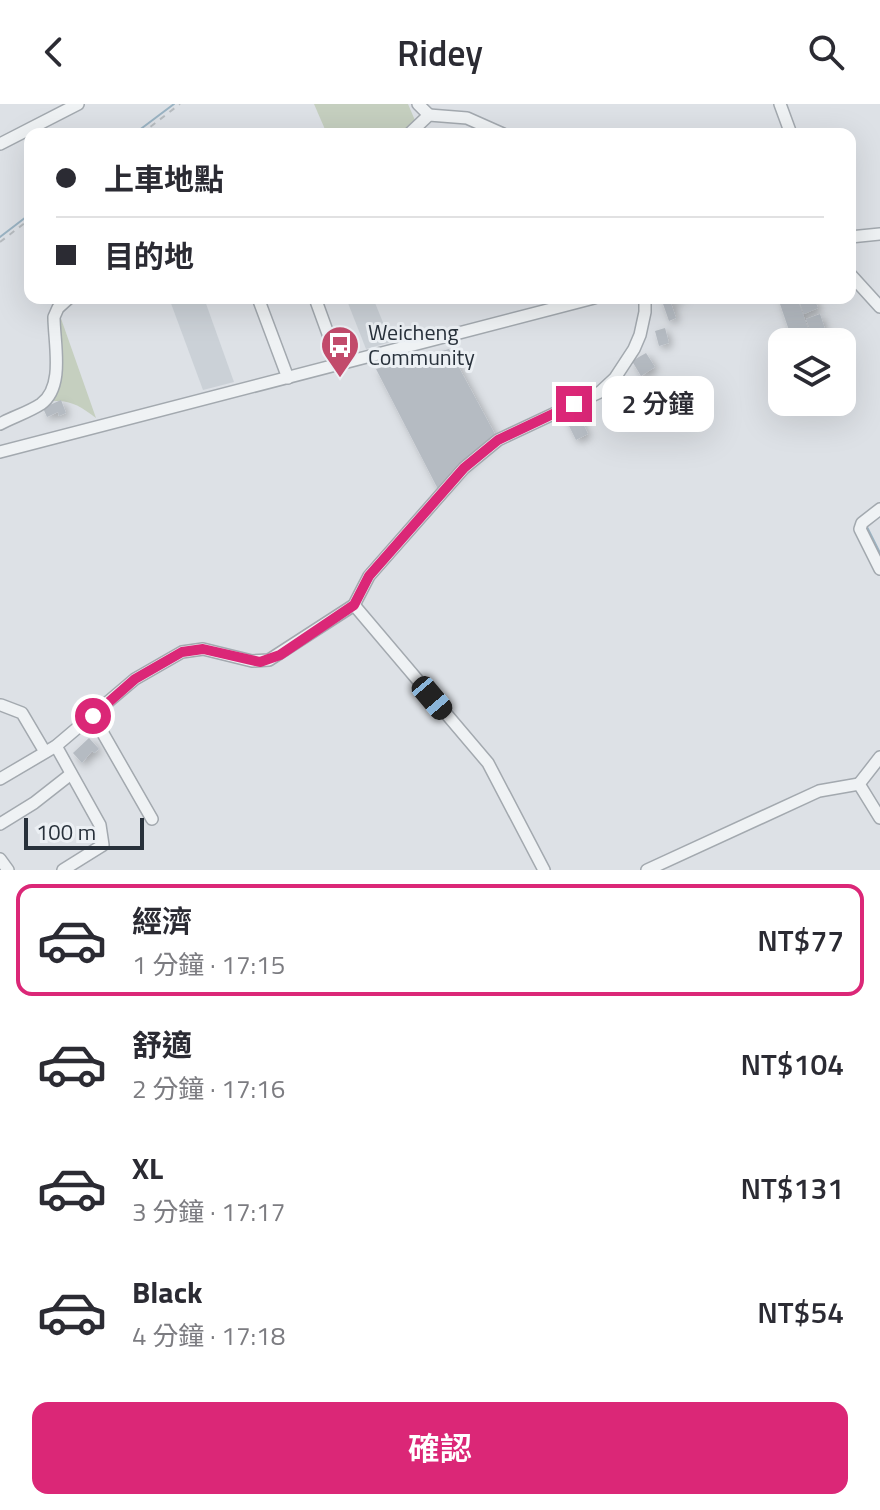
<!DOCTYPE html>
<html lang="zh-TW">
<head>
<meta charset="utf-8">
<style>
	:root { --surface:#fff; --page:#f7f7f7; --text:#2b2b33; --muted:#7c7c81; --line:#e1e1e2; --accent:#db2777 }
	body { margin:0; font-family:"Titillium Web","Noto Sans TC",sans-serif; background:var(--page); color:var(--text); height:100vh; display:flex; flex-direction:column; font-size:30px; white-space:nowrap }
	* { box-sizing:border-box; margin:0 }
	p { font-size:26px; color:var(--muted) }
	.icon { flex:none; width:44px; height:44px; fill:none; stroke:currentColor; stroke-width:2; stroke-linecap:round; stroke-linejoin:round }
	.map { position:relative; height:766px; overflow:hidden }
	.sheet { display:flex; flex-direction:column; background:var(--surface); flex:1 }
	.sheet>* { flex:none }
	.hud { position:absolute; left:24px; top:24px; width:832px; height:176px; border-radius:16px; box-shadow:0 8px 32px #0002; display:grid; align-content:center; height:176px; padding:0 32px; background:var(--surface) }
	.tools { position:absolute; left:768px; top:224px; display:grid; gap:16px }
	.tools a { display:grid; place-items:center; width:88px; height:88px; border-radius:16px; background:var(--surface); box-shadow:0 8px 32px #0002; font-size:40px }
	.scale { position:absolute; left:24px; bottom:20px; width:120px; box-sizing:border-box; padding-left:8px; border:4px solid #28313b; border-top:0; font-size:22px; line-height:28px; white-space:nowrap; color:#28313b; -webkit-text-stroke:6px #ecf0f4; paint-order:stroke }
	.end { position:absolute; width:36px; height:36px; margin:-18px; border:10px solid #db2777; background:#fff; box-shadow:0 0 0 4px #fff }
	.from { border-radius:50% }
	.bubble { position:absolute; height:56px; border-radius:16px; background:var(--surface); box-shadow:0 8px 32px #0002; font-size:26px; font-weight:600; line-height:56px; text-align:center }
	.car { position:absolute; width:24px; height:48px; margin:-24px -12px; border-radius:10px; box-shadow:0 0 6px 2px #0007; background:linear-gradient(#222 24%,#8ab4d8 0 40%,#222 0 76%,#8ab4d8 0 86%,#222 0) }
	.hud b { display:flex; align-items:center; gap:28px; height:76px; font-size:30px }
	.hud b+b { border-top:2px solid var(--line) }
	.hud i { width:20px; height:20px; background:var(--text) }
	ul { padding:14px 0 0; list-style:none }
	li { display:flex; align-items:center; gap:24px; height:112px; margin:0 16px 12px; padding:0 16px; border:4px solid transparent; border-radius:16px }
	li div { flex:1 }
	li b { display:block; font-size:30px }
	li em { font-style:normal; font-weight:600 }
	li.current { border-color:var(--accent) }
	li>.icon { width:72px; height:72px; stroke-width:1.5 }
	.button { display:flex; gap:16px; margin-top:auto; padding:16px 32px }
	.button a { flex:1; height:92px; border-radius:16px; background:var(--accent); color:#fff; font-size:32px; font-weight:600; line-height:92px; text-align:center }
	header { display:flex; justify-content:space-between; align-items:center; height:104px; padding:0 32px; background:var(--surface); font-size:36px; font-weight:600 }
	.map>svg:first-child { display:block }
</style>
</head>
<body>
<header><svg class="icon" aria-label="back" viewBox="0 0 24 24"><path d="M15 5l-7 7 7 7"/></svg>Ridey<svg class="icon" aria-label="search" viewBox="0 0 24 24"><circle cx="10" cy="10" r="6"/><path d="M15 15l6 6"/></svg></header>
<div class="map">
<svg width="880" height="766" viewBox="0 0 880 766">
	<defs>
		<filter id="shadow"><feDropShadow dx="3.5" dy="3.5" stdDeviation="4" flood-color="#0004"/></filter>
	</defs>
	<rect width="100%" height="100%" fill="#dde1e6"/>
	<g fill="#cbd1d7">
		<polygon points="169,194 204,194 234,278 203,286"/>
		<polygon points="346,194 373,194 391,238 366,245"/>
	</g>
	<g fill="#c5cfbf">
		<polygon points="314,0 408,0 417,21 403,30 327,30"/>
		<path d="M58,206L96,314C79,301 68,294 46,298L53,291Z"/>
	</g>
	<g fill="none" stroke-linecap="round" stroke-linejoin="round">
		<g stroke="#9ab3c3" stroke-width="2">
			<polyline points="134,30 174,0"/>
			<polyline points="0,133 30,110"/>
			<polyline points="862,412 880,399"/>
			<polyline points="867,423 880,449"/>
		</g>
	</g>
	<g fill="#b5bbc2" filter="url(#shadow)">
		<polygon points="661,194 685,194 671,199 676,214 669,217"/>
		<polygon points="778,194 797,194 813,238 793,238"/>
		<polygon points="798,194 814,194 818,204 804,210"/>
		<polygon points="820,210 825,225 811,229 806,215"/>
		<polygon points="665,224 669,239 659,242 655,227"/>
		<polygon points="449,245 496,332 439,387 376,265"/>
		<polygon points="646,249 655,263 641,272 632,257"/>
		<polygon points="623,289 627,300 614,305 610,294"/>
		<polygon points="61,296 66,309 59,312 58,308 47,313 43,304"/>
		<polygon points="576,305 588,330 576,336 564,312"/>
		<polygon points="89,634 99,645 94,649 92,647 82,659 73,649"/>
	</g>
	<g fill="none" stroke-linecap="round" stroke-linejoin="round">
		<g stroke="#a3a9af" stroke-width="14">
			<g id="minor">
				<polyline points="418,0 429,11"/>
				<polyline points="780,0 791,30"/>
				<polyline points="409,30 429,11 467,14 503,30"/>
				<polyline points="0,40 78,0"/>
				<polyline points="850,133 880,130"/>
				<polyline points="850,170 880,203"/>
				<polyline points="258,194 288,274"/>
				<polyline points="315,194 339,260"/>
				<path d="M0,320C13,313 29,308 41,300C65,283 54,239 54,213L58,204L69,194"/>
				<polyline points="0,348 594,194"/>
				<polyline points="880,405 862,419 860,425 880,465"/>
				<polyline points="354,501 488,659 544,766"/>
				<polyline points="1,601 22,609 45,648"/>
				<polyline points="93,612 152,715"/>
				<polyline points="56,642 100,721 103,741 63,766"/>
				<polyline points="880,653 859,680 880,714"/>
				<polyline points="0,675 56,642 135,575 182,548 203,545 252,557 269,556 354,501 369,472 464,364 498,336 600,288 615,274 634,245 640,231 645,208 645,194"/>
				<polyline points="0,720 34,699 71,670"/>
				<polyline points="0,755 8,766"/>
				<polyline points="647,766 819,687 859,680"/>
			</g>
		</g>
		<g stroke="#b7bcc0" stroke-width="2" stroke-dasharray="6 6" stroke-linecap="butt">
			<polyline points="141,30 180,0"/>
			<polyline points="0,138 30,115"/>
		</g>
		<use href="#minor" stroke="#eff2f4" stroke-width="11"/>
	</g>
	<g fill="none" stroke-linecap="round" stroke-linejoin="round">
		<polyline stroke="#db2777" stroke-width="10" points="93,612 135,575 182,548 203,545 260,558 280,551 354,501 369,472 464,364 498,336 574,300"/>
	</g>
	<defs>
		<g id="bus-pin" transform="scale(2)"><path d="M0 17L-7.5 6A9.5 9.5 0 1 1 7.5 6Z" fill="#c24b6b" stroke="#ecf0f4"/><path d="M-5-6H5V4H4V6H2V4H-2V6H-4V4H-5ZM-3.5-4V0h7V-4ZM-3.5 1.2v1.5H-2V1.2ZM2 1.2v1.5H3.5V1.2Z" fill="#fff"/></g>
	</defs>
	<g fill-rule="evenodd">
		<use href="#bus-pin" x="340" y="241"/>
	</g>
	<g text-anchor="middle" stroke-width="6" stroke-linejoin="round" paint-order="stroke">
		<g font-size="22" fill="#28313b" stroke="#ecf0f4" text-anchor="start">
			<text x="368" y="236">Weicheng<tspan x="368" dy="25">Community</tspan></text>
		</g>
	</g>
</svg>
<div class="tools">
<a><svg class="icon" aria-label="layers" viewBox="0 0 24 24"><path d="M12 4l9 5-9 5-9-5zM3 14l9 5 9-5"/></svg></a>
</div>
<div class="scale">100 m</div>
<i class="end from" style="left:93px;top:612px"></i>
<i class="end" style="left:574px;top:300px"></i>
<div class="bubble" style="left:602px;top:272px;width:112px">2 分鐘</div>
<i class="car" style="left:432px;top:594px;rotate:140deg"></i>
<div class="hud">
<b><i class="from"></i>上車地點</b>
<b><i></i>目的地</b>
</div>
</div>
<section class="sheet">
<ul>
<li class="current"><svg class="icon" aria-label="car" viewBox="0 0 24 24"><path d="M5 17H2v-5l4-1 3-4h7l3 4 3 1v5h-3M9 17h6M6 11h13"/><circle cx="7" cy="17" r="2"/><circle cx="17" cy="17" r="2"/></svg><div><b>經濟</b><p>1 分鐘 · 17:15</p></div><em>NT$77</em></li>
<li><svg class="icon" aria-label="car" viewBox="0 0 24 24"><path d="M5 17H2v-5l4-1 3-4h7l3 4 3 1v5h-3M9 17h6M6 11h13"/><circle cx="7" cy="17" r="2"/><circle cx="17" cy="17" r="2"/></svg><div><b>舒適</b><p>2 分鐘 · 17:16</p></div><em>NT$104</em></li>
<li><svg class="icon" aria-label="car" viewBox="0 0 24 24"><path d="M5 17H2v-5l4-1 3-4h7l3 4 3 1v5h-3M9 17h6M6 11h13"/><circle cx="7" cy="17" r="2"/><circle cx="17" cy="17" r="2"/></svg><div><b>XL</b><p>3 分鐘 · 17:17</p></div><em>NT$131</em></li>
<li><svg class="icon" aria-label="car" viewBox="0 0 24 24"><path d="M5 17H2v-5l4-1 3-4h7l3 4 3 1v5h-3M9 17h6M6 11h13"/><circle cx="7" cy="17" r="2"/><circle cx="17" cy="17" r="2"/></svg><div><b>Black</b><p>4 分鐘 · 17:18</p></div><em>NT$54</em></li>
</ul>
<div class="button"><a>確認</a></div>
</section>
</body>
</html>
